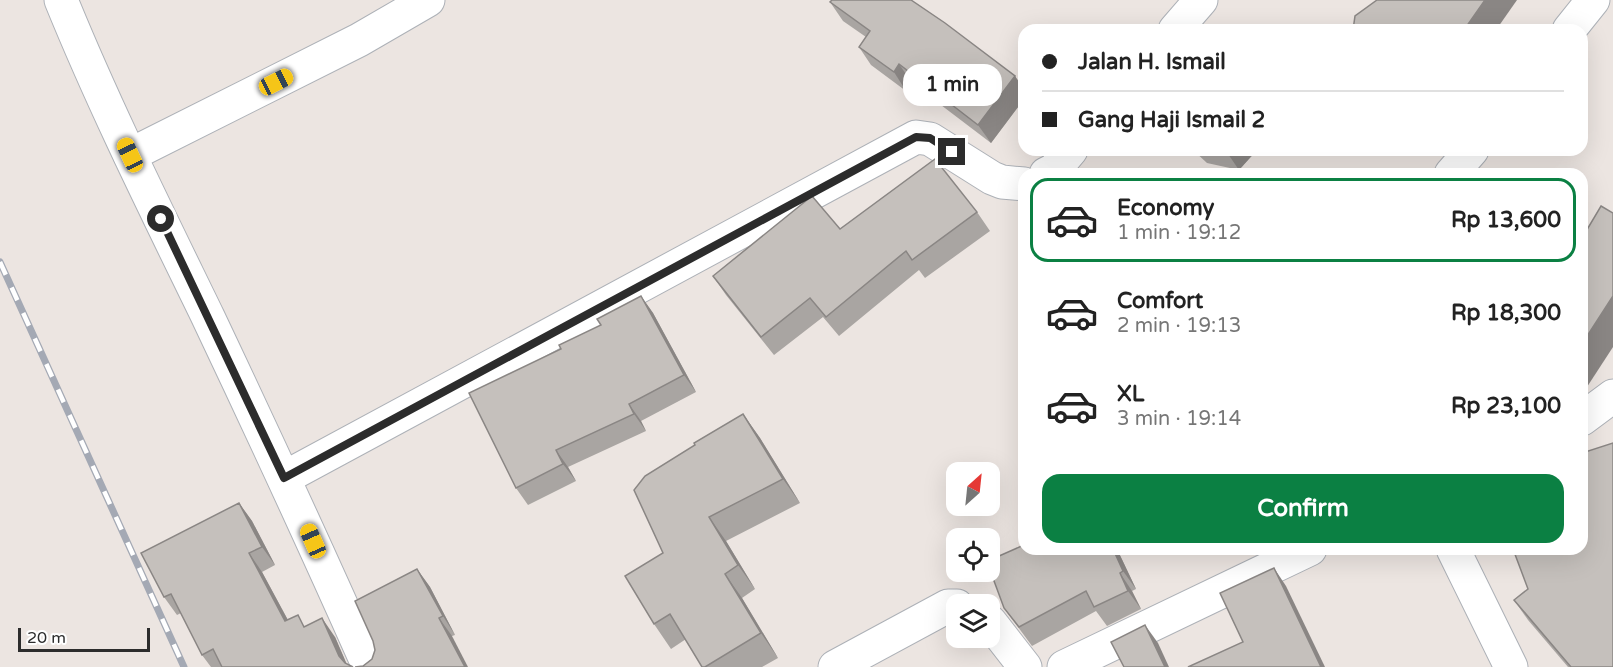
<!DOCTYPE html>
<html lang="en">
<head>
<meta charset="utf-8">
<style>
	:root { --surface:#fff; --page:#f2f2f2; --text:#222; --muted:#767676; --line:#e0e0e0; --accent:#0b8043 }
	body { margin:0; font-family:"Varela Round",sans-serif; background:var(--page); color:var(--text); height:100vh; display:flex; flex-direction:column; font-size:22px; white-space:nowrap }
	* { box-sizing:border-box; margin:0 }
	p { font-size:20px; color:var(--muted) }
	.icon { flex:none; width:33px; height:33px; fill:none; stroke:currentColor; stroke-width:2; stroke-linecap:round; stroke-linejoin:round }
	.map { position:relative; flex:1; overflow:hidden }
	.details { position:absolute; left:1018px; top:168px; width:570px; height:387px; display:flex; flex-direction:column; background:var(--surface); border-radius:18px; box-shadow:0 6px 24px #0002 }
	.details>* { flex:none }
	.banner { position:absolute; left:1018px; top:24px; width:570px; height:132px; border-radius:18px; box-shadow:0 6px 24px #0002; display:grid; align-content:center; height:132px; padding:0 24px; background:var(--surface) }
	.needle { width:39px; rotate:27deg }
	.fabs { position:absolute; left:946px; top:462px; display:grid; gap:12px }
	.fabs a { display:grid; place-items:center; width:54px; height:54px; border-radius:12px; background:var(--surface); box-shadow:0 6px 24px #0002; font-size:30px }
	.scale { position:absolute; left:18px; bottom:15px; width:132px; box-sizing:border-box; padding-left:6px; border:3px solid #2c2c2c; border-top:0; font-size:16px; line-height:21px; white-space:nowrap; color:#2c2c2c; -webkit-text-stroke:4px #fff; paint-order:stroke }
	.end { position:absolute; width:27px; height:27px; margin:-14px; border:8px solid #2c2c2c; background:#fff; box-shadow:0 0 0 3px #fff }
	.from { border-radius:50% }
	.bubble { position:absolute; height:42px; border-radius:18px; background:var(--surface); box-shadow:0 6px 24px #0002; font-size:20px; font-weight:800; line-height:42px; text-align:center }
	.car { position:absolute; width:18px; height:36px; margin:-18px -9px; border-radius:8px; box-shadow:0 0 4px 2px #0007; background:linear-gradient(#f5c518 24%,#345 0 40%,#f5c518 0 76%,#345 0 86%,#f5c518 0) }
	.banner b { display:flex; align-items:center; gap:21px; height:57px; font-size:22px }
	.banner b+b { border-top:2px solid var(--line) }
	.banner i { width:15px; height:15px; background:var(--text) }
	ul { padding:10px 0 0; list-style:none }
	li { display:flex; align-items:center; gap:18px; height:84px; margin:0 12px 9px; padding:0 12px; border:3px solid transparent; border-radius:18px }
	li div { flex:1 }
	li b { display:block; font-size:22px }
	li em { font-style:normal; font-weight:800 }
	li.current { border-color:var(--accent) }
	li>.icon { width:54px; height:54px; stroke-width:1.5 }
	.action { display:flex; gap:12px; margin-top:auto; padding:12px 24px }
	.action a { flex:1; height:69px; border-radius:18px; background:var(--accent); color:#fff; font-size:24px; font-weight:800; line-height:69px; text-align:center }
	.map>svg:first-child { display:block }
</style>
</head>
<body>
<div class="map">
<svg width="1613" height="667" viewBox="0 0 1613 667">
	<rect width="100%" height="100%" fill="#ece5e1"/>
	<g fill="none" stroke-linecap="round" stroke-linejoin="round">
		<g stroke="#adb1b7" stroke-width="35">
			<g id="street">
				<path d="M61,0C105,108 157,212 208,317C263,433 317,550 369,667"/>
				<polyline points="1175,30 1201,0"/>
				<polyline points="1569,30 1593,0"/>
				<polyline points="130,155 359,40 428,0"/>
				<polyline points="1046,174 1054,170 1071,150"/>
				<polyline points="1451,174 1472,150"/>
				<polyline points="1582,419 1613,396"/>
				<polyline points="284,478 916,137 930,139 992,178 1002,182 1024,184"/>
				<polyline points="1453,549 1511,667"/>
				<polyline points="990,622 1025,667"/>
				<polyline points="835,667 948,606 957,606"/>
				<polyline points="1064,667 1310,549"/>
			</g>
		</g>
		<use href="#street" stroke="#fff" stroke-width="33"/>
		<g stroke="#a4a9b4" stroke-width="7">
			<polyline id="rail" points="0,262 184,667"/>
		</g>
		<use href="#rail" stroke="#fff" stroke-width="4.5" stroke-dasharray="14" stroke-linecap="butt"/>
	</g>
	<g fill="#a9a5a2">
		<polygon points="830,2 1015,76 1024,90 1024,99 991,143 912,83 906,91 871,65 859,47 866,37 843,21"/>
		<polygon points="1193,150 1257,150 1239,170 1207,163"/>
		<polygon points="977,212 990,231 925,278 919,270 839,336 823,317 774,355 726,295 713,276 840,229"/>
		<polygon points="641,296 653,313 696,392 641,421 646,431 568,467 576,481 528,505 516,488 561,349 601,325"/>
		<polygon points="743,414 760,438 800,503 726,541 755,589 742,598 778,658 762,667 702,667 686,639 671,649 654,624 663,553"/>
		<polygon points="239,503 252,521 275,565 262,572 288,620 335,637 347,665 353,667 211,667 202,655 181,613 177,615 164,597"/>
		<polygon points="1024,549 1117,549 1136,589 1132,591 1141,609 1107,626 1096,611 1032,646 1004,608"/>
		<polygon points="417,569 430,587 455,635 363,666 372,659"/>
		<polygon points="1514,600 1613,667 1568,667 1528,620"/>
	</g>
	<g fill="#8a8684">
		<polygon points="1485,0 1517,0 1496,30 1464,30"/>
		<polygon points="899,64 912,83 906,91 894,72"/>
		<polygon points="1015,76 1024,90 1024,99 991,143 978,125"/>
		<polygon points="1227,150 1257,150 1239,170 1226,151"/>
		<polygon points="641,296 653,313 696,392 684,375"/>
		<polygon points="1613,296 1613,347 1585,390 1582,387 1582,344"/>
		<polygon points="629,404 641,421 646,431 634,414"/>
		<polygon points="743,414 760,438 800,503 783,479"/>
		<polygon points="556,450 568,467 576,481 563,464"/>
		<polygon points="239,503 252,521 275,565 262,547"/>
		<polygon points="709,517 726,541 755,589 738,565"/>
		<polygon points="1113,549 1117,549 1136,589 1123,571"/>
		<polygon points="249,553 262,572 298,639 285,621"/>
		<polygon points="1274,568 1286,586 1325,667 1321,667"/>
		<polygon points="417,569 430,587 455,635 443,616"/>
		<polygon points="1120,573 1132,591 1141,609 1128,591"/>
		<polygon points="725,574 742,598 778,658 761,633"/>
		<polygon points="322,618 335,637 348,667 347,667 339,656"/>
		<polygon points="439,618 452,636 468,667 465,667"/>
		<polygon points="1145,625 1158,643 1169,667 1165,667"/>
	</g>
	<g fill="#c5c0bc" stroke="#8a8684" stroke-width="1.5">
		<polygon points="832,0 911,0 945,23 1015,76 978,125 899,64 894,72 859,47 870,31 830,2"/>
		<polygon points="1377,0 1485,0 1464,30 1459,30 1454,26 1451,30 1353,30 1355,16"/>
		<polygon points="935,159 977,212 912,260 906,251 826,317 810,298 761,337 713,276 812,196 840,229"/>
		<polygon points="1601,206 1613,213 1613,296 1582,344 1582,238"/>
		<polygon points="641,296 684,375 629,404 634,414 556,450 563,464 516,488 469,393 561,349 559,345 601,325 597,319"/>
		<polygon points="743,414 783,479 709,517 738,565 725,574 761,633 705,667 702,667 670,614 654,624 625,576 663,553 634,490 645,476 695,445 694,443"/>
		<polygon points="1613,443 1613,667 1571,667 1514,600 1528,589 1513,549 1582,549 1582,453"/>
		<polygon points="239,503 262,547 249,553 285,621 298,615 304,627 322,618 339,656 345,663 353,667 222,667 213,649 202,655 171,594 164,597 141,553"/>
		<polygon points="1024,545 1024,549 1113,549 1123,571 1120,573 1128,591 1094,607 1086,591 1019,627 1004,608 990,570 990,560"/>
		<polygon points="1274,568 1321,667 1188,667 1243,642 1220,593"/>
		<polygon points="417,569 443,616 439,618 465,667 355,667 363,666 372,659 375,650 373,641 355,601"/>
		<polygon points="1145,625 1165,667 1124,667 1111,642"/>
	</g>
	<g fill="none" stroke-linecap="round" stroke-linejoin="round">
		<polyline stroke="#2c2c2c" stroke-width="8" points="161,219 284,478 916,137 930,138 952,152"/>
	</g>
</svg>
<div class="fabs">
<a><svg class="needle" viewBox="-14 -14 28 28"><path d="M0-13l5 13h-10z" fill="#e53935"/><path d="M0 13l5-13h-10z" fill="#767676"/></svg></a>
<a><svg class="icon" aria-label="locate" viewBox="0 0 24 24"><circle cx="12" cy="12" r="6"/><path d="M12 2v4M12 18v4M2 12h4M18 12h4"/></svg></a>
<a><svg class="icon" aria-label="layers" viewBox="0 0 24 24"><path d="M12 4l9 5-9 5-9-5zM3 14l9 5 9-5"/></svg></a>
</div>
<div class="scale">20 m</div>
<i class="end from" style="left:161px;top:219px"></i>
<i class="end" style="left:952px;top:152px"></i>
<div class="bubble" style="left:903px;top:64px;width:99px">1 min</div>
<i class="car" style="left:276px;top:82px;rotate:63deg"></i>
<i class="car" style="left:130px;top:155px;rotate:335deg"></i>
<i class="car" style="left:313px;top:541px;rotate:336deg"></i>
<div class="banner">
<b><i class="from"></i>Jalan H. Ismail</b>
<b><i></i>Gang Haji Ismail 2</b>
</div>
<section class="details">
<ul>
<li class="current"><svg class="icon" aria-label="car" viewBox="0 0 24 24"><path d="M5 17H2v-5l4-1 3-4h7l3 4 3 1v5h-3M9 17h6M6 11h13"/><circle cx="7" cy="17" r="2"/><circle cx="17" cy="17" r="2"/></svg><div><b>Economy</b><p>1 min · 19:12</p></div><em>Rp 13,600</em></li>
<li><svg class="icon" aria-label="car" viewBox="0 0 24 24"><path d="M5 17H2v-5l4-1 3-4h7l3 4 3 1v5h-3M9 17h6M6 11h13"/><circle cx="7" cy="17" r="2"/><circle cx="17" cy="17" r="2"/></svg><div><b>Comfort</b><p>2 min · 19:13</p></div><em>Rp 18,300</em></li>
<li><svg class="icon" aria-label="car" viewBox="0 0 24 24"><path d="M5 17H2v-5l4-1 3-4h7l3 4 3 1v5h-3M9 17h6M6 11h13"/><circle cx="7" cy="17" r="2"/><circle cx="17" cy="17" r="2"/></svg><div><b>XL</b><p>3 min · 19:14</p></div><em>Rp 23,100</em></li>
</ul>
<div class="action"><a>Confirm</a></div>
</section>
</div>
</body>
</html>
